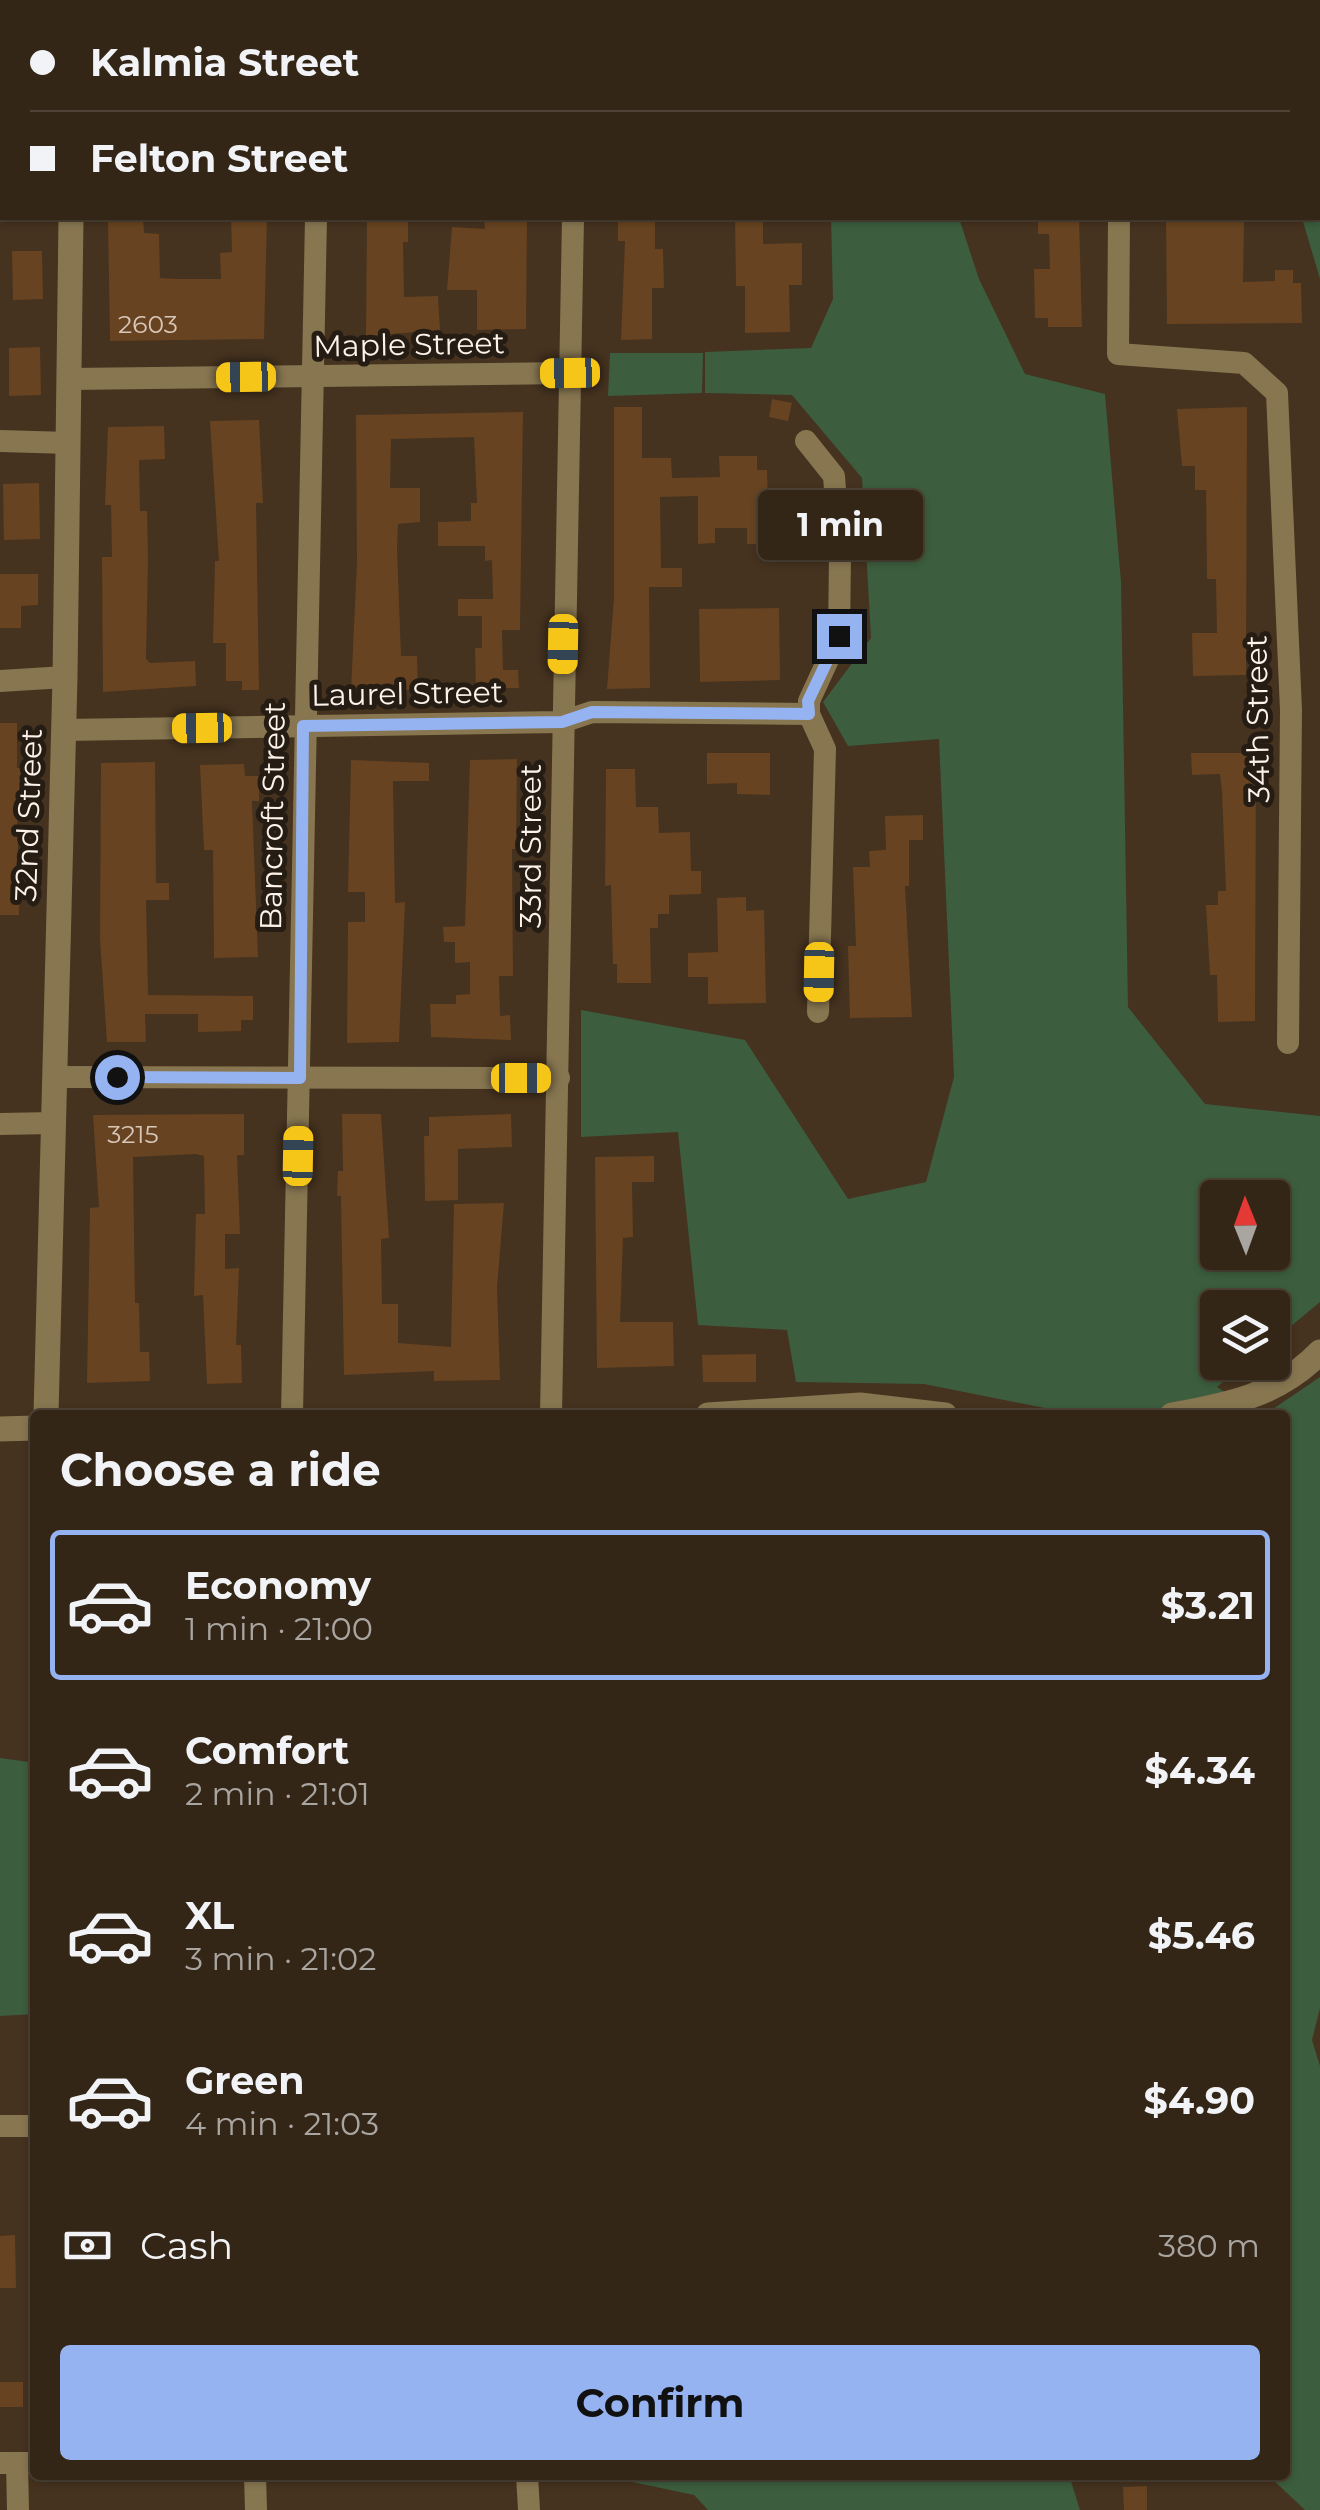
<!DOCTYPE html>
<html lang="en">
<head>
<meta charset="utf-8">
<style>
	:root { --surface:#342617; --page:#3c2e20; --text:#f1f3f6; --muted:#a9a5a1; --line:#4e4336; --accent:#95b2f1 }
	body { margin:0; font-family:Montserrat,sans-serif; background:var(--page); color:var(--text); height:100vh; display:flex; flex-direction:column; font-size:38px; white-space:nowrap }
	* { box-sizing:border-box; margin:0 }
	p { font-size:32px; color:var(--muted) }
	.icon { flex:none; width:55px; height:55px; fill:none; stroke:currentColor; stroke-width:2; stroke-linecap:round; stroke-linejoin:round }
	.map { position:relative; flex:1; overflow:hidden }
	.details { position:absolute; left:30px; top:1410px; width:1260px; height:1070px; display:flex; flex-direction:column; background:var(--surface); border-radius:10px; box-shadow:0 2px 8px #0004,0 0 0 2px var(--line) }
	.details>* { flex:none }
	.guide { position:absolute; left:0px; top:0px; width:1320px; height:220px; box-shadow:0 2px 8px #0004,0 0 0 2px var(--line); display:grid; align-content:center; height:220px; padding:0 30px; background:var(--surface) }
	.needle { width:65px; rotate:359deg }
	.controls { position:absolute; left:1200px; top:1180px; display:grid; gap:20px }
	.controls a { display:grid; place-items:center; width:90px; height:90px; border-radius:10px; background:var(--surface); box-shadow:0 2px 8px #0004,0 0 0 2px var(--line); font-size:50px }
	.end { position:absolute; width:45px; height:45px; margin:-22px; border:12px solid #95b2f1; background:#111; box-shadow:0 0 0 5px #111 }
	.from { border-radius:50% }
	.bubble { position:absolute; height:70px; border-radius:10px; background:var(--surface); box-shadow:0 2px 8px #0004,0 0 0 2px var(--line); font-size:32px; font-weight:700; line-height:70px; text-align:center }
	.car { position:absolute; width:30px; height:60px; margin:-30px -15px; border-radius:12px; box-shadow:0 0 8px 2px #0007; background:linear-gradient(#f5c518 24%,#345 0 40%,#f5c518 0 76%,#345 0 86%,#f5c518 0) }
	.guide b { display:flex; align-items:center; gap:35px; height:95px; font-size:38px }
	.guide b+b { border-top:2px solid var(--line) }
	.guide i { width:25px; height:25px; background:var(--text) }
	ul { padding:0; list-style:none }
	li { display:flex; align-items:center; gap:30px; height:150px; margin:0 20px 15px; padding:0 10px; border:5px solid transparent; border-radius:10px }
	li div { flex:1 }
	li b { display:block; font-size:38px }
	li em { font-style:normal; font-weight:700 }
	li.active { border-color:var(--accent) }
	li>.icon { width:90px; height:90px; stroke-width:1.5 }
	h2 { padding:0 30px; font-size:45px; line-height:120px }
	.pay { display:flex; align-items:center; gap:25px; height:110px; padding:0 30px; font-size:38px }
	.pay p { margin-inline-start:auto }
	.button { display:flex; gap:20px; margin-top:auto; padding:20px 30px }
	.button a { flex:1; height:115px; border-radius:10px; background:var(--accent); color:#111; font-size:40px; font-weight:700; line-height:115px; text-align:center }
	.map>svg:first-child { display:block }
</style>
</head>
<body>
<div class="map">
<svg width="1320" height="2510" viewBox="0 0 1320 2510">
	<rect width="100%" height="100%" fill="#45321f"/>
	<rect fill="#4f361e" x="97" y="0" width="528" height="2"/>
	<g fill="#3c5d3e" fill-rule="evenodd">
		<polygon points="1214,0 1320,0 1320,279 1302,218 1318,218 1318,2"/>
		<path d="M831,218H959L979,279L1025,374L1105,394L1121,582L1128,1007L1205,1104L1320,1116V1302L1273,1341L1272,1308H1218V1362L1246,1363L1217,1387L1259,1415H1080L924,1384L796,1382L787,1330L698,1325L678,1132L581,1137V1010L745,1040L848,1199L926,1182L954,1077L939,739L848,746L823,702L871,638L862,478L792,395L705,393V352L811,348L833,299ZM1218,1198H1272V1252H1218Z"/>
		<polygon points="610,353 703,353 702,393 608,396"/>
		<polygon points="1320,1377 1320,2008 1312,2040 1320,2066 1320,2510 1305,2510 1268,2475 1285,2475 1285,1415 1264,1415"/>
		<polygon points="0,1758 29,1762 35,1785 35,2014 0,2016"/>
		<polygon points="599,2475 1069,2475 1080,2510 708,2510 694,2495"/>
	</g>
	<g fill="#674321">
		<polygon points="108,218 143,218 144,233 159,234 160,278 178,279 221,279 220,253 232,252 231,218 267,218 264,339 110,341"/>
		<polygon points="367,218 408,218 408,242 403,242 404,297 438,296 440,330 366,336"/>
		<polygon points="484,218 527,218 526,329 477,330 477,290 447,290 452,227 485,229"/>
		<polygon points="618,218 655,218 655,249 663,249 664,288 652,288 652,339 621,340 625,241 618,241"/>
		<polygon points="735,218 763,218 763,244 802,243 802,285 789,285 790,332 745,333 745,286 736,286"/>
		<polygon points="1038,218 1079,218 1082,327 1048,327 1048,318 1035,318 1034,269 1050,269 1049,234 1038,234"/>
		<polygon points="1166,218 1244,218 1243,282 1275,281 1275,270 1293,270 1293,283 1301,283 1302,323 1167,324"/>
		<polygon points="12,251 42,251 43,299 13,300"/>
		<polygon points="40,347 41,395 9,396 9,348"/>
		<polygon points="772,399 792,403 788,421 769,417"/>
		<polygon points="614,407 642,407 642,458 671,458 672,478 720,477 719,456 757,456 757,470 767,470 768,501 773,501 774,544 747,544 747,528 715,528 715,543 698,544 698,496 660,497 661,568 682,568 682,587 649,587 650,688 607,689 614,598"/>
		<polygon points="1247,407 1246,675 1193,676 1192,633 1217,633 1216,579 1207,579 1206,490 1195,490 1195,466 1182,466 1177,409"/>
		<polygon points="523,412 520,630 502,630 503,670 518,670 519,688 476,688 475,648 482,648 482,616 458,616 458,599 493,599 492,560 485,561 485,546 438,546 438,522 471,521 471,503 477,503 474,437 391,439 390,488 420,488 420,522 398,524 397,548 401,656 417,656 418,690 351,691 357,562 356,415"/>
		<polygon points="259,420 263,503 256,503 259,690 242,690 242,681 226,681 226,643 213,643 215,561 219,561 210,421"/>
		<polygon points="164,426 165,459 139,460 140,511 147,511 148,556 146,659 150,663 195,661 196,686 103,692 102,557 112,557 111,505 105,505 108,427"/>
		<polygon points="39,483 40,539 4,540 3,484"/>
		<polygon points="0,574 38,574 38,605 21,606 21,628 0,628"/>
		<polygon points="779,608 780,680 700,682 699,609"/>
		<polygon points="0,723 17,723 17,768 21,768 22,795 17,795 19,915 0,915"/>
		<polygon points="707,753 770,753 770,795 737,794 737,783 707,784"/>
		<polygon points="1191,753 1256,753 1255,1021 1218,1022 1217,975 1210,975 1206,905 1218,905 1218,891 1226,891 1222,791 1220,774 1192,775"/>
		<polygon points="517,759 516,849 512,849 513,976 499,976 500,1016 510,1015 511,1040 431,1037 430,1004 456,1004 456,995 470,994 470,962 455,963 455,942 444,942 443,927 465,926 470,760"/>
		<polygon points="351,760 429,763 429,781 393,781 395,903 405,902 399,1042 347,1043 348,922 365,922 365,892 348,892"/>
		<polygon points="155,762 156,883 169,883 169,900 146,900 148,995 253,996 253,1020 241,1020 241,1031 198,1032 198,1014 145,1014 146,1042 107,1042 100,939 101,763"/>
		<polygon points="244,764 245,776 259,776 259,801 252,801 258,957 214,958 213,850 204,850 200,765"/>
		<polygon points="606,769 635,769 636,807 658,807 659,833 690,832 691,871 701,871 701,894 669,895 669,914 658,914 658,928 650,928 651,983 617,983 617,964 613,964 611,885 605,886"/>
		<polygon points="923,815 923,840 909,840 909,886 905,886 912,1017 850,1018 848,946 856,946 853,867 870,867 869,851 886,850 885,816"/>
		<polygon points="746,897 746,911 764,910 766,1003 708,1004 708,977 688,977 688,953 718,952 717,898"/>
		<polygon points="244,1114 244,1155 237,1155 240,1234 225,1234 225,1269 239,1268 236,1345 241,1345 242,1383 207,1384 203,1295 194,1296 196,1214 205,1214 204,1156 196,1154 133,1157 135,1303 139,1303 140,1352 149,1352 150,1381 87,1383 90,1208 99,1207 93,1115"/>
		<polygon points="342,1114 381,1114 389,1238 381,1239 382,1304 398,1304 398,1343 451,1347 454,1204 504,1203 497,1287 500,1380 434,1381 434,1371 344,1375 341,1196 337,1196 338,1171 343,1171"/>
		<polygon points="511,1114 512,1147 458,1149 458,1200 425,1201 424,1136 429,1136 429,1117"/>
		<polygon points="654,1156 654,1182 632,1182 633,1237 623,1238 620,1322 673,1322 674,1366 597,1368 595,1157"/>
		<polygon points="756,1354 756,1382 703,1382 702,1355"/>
		<polygon points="15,2235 16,2288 0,2288 0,2236"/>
		<rect x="0" y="2382" width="23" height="25"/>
		<polygon points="1147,2486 1147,2510 1124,2510 1123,2487"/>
	</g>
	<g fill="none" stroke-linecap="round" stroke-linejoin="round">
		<g stroke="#877650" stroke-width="22">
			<polyline points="638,0 638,2"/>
			<polyline points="917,0 917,2"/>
			<polyline points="1127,2 1127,0"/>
			<polyline points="0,15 2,15"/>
			<polyline points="0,202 2,202"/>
			<polyline points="1119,218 1118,354 1244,363 1277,393 1291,710 1288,1043"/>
			<polyline points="70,379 570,373"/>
			<polyline points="0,441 69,443"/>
			<polyline points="806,441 834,476 840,556 839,636 809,701 809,714 825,749 818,1012"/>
			<polyline points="0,681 65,677"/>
			<polyline points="64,730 562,722 592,712 809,714"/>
			<polyline points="55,1077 559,1078"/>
			<polyline points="0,1124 53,1123"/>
			<polyline points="292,1415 316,218"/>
			<polyline points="551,1415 573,218"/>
			<polyline points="0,2126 35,2126"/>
			<polyline points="0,2463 35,2463"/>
			<polyline points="17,2463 18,2510"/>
			<polyline points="255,2475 256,2510"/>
			<polyline points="527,2475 529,2510"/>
		</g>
		<g stroke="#877650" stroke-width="25">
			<polyline points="81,2 81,0"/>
			<polyline points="46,1415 65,677 71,218"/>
			<polyline points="708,1415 860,1405 945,1415"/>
			<path d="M1172,1415C1228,1405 1279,1395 1320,1352"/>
			<polyline points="0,1429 35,1428"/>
		</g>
	</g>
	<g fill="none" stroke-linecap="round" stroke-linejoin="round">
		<polyline stroke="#95b2f1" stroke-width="12" points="117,1077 300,1078 303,726 562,722 592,712 809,714 808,701 839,636"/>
	</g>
	<g text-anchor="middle" stroke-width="10" stroke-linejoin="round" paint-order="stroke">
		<g font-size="25" fill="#d8c7b8">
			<text x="148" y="333">2603</text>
			<text x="133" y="1143">3215</text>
		</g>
		<g font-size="30" fill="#fdf3ea" stroke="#251c13">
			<text transform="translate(409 345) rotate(-1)" y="10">Maple Street</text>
			<text transform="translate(407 694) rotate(-1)" y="10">Laurel Street</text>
			<text transform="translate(1258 719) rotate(-91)" y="10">34th Street</text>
			<text transform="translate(29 815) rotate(-88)" y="10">32nd Street</text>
			<text transform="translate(273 816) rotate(-89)" y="10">Bancroft Street</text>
			<text transform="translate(531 846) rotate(-90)" y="10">33rd Street</text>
		</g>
	</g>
</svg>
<div class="controls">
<a><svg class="needle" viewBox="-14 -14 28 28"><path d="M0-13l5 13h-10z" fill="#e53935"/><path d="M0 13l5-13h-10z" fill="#a9a5a1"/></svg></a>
<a><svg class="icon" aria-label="layers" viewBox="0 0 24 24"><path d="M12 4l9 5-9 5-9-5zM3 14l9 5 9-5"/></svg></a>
</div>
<i class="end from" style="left:117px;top:1077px"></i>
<i class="end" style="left:839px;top:636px"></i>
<div class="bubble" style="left:758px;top:490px;width:165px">1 min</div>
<i class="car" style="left:570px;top:373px;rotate:269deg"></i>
<i class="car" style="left:246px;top:377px;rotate:269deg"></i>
<i class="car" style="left:563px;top:644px;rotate:181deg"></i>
<i class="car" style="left:202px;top:728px;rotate:269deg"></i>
<i class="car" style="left:819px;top:972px;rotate:181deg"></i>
<i class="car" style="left:521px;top:1078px;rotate:90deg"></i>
<i class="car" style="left:298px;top:1156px;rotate:1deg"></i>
<div class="guide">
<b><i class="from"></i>Kalmia Street</b>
<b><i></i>Felton Street</b>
</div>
<section class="details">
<h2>Choose a ride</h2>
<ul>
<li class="active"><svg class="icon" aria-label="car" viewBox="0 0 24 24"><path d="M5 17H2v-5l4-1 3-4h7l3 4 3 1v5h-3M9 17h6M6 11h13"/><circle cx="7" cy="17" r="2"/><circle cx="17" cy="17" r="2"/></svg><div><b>Economy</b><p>1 min · 21:00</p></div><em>$3.21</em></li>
<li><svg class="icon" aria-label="car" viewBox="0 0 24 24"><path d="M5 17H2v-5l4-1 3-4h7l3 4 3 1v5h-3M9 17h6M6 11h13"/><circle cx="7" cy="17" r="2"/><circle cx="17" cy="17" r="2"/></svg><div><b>Comfort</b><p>2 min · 21:01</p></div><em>$4.34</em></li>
<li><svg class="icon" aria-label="car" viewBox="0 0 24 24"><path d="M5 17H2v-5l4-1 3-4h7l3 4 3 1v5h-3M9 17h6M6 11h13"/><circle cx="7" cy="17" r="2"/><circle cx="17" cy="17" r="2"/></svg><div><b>XL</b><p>3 min · 21:02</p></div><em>$5.46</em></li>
<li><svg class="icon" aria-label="car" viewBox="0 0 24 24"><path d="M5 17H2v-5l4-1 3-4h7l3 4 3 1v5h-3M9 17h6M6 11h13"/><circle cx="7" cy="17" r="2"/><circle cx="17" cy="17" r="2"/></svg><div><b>Green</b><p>4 min · 21:03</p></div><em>$4.90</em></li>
</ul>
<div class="pay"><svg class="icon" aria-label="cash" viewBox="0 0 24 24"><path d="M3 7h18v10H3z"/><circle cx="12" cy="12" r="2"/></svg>Cash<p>380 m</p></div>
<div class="button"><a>Confirm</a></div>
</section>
</div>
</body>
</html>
